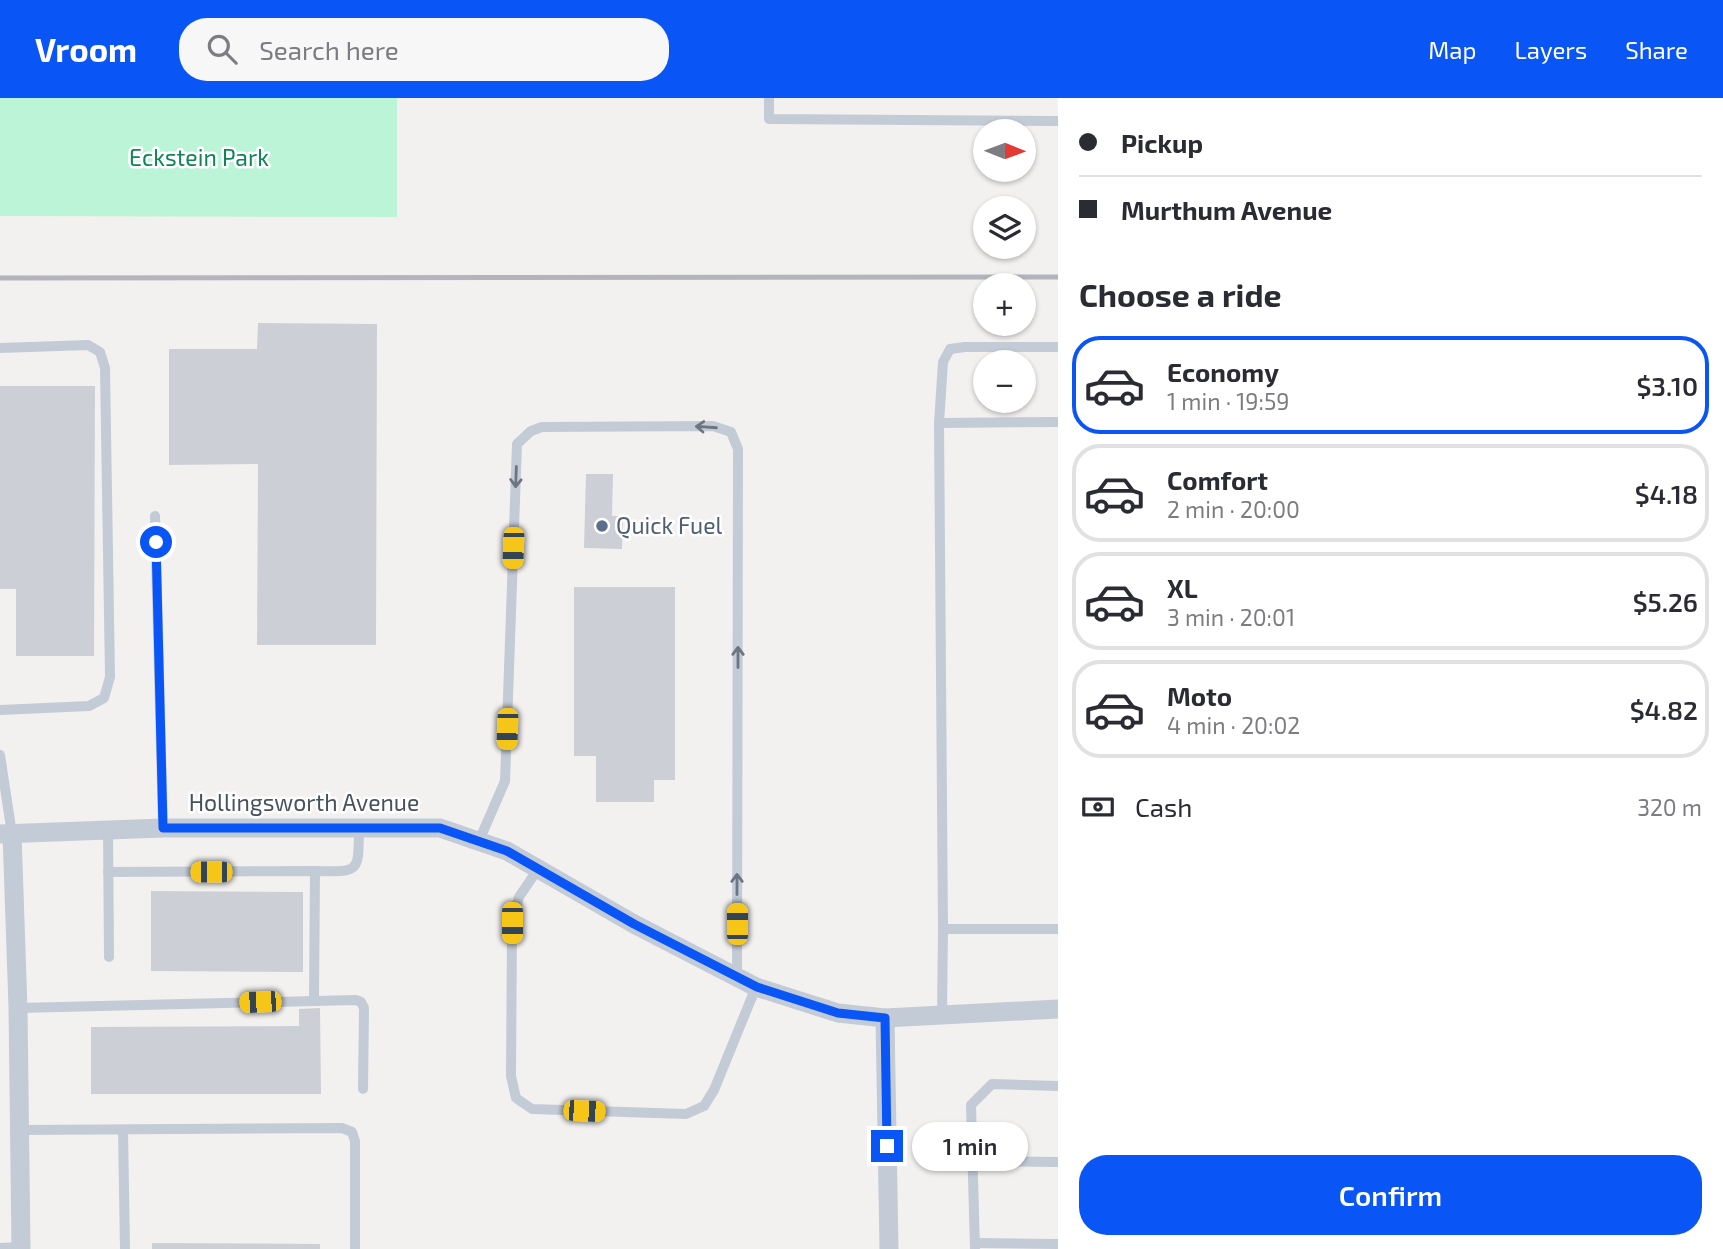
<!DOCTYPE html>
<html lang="en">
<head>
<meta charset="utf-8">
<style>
	:root { --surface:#fff; --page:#f7f7f7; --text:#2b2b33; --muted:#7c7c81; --line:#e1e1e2; --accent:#0955f5 }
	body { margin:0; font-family:"Exo 2",sans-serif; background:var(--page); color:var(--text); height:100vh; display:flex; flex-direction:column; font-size:26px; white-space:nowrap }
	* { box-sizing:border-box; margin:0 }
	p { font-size:23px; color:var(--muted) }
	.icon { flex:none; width:38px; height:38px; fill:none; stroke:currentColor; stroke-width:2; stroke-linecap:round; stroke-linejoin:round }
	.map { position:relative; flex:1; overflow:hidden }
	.sheet { display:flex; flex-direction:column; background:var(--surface); width:665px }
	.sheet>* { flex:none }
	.top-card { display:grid; align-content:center; height:154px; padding:0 21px; background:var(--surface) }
	.needle { width:46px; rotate:91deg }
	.controls { position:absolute; left:973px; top:21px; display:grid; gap:14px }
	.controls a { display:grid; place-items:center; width:63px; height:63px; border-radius:50%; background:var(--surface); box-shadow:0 2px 5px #0004; font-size:35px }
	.end { position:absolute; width:32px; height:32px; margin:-16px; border:9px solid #0955f5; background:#fff; box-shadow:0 0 0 4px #fff }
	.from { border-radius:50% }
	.bubble { position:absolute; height:49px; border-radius:24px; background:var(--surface); box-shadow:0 2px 5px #0004; font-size:23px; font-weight:600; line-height:49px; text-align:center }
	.car { position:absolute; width:21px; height:42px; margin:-21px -10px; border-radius:9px; box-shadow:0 0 5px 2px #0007; background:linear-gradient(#f5c518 24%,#345 0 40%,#f5c518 0 76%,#345 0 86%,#f5c518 0) }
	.top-card b { display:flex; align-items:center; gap:24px; height:66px; font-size:26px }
	.top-card b+b { border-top:2px solid var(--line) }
	.top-card i { width:18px; height:18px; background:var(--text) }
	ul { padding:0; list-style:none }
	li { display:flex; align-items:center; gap:21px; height:98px; margin:0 14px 10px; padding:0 7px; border:4px solid var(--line); border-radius:28px }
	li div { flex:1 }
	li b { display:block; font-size:26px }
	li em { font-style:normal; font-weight:600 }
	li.current { border-color:var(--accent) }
	li>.icon { width:63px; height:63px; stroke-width:1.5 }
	h2 { padding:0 21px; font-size:32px; line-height:84px }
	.pay { display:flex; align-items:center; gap:18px; height:77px; padding:0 21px; font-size:26px }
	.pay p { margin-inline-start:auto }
	.primary-button { display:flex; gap:14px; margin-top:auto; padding:14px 21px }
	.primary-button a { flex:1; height:80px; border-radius:28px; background:var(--accent); color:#fff; font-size:28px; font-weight:600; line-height:80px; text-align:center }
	header { display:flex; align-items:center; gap:42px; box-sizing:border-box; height:98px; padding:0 35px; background:var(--accent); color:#fff }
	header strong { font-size:33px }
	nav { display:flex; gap:38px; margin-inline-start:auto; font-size:24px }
	.search { width:490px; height:63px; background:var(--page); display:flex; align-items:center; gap:18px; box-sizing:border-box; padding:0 24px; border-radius:28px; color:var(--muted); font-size:26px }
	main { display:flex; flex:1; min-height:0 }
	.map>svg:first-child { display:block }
</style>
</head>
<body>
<header>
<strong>Vroom</strong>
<div class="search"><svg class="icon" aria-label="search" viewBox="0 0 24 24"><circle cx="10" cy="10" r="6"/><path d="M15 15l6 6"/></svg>Search here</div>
<nav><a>Map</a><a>Layers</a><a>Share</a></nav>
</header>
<main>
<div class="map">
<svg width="1058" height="1151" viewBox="0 0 1058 1151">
	<rect width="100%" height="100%" fill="#f3f1f0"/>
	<polygon fill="#bcf4d8" points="0,0 397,0 397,119 0,118"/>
	<g fill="#cccfd6">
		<polygon points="258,225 377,226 376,547 257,547 258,366 169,367 169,251 257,251"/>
		<polygon points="0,288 95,288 94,558 16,558 16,491 0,491"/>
		<polygon points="586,376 613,376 612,418 623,418 622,451 584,450"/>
		<polygon points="574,489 675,489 675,682 654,682 654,704 596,704 596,658 574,658"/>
		<polygon points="151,793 303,794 303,874 151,873"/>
		<polygon points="320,910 321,996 91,996 91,929 299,928 299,911"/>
		<polygon points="152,1145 320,1146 320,1151 152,1151"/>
	</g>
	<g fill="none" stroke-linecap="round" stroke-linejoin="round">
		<g stroke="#c3cbd6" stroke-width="10">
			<polyline points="769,0 769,21 1058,23"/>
			<polyline points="1058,249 965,249 950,251 943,264 939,325 943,831 1058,831"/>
			<polyline points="0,250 88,247 100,254 105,270 110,579 104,600 89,608 0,612"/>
			<polyline points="939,325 1058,324"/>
			<polyline points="155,418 163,730"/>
			<polyline points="0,657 12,736"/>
			<polyline points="108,732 109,859"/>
			<polyline points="479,743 505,683 517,346 531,333 542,329 713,328 731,334 738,351 737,878"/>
			<polyline points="538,771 519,799 512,825 511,978 516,1000 532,1011 686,1016 704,1008 714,992 756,889"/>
			<path d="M315,773C362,774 358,774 359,728"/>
			<polyline points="108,774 315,773 314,902"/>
			<polyline points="18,910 356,902 361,904 364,910 363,991"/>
			<polyline points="942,918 943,831"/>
			<polyline points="20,1032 342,1030 352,1034 355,1043 355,1151"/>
			<polyline points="123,1032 125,1151"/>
			<polyline points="972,1063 1058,1064"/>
			<polyline points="975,1145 1058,1146"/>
			<polyline points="0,1150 21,1149"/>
			<polyline points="975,1151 971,1007 992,986 1058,988"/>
		</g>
		<g stroke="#c3cbd6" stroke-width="19">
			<polyline points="0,736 163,730 440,730 507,753 634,826 756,889 838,915 885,920 1058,911"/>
			<polyline points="12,736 18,910 21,1151"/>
			<polyline points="885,920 889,1151"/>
		</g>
		<polyline stroke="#b2b5bc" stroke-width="5" points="0,180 1058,179"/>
	</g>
	<defs><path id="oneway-shaft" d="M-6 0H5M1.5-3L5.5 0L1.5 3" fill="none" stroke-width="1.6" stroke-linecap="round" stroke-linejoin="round" transform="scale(1.75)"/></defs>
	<g stroke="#6c7683">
		<use href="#oneway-shaft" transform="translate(706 329) rotate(-176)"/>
		<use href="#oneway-shaft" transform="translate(516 379) rotate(92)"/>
		<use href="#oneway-shaft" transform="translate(738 559) rotate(-90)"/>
		<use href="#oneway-shaft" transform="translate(737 786) rotate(-90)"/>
	</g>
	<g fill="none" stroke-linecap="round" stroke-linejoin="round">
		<polyline stroke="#0955f5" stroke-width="9" points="156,444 163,730 440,730 507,753 634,826 757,889 838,915 885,920 887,1048"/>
	</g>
	<circle fill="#5c6f8a" stroke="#fff" stroke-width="2.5" cx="602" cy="428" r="7"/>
	<g text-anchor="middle" stroke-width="5" stroke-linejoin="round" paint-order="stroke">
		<g font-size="23" fill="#0f8457" stroke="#fff">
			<text x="199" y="68">Eckstein Park</text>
		</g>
		<g font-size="23" fill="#4e5e75" stroke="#fff" text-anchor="start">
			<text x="616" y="436">Quick Fuel</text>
		</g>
		<g font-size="23" fill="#475160" stroke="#fff">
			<text x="304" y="713">Hollingsworth Avenue</text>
		</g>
	</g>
</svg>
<div class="controls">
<a><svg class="needle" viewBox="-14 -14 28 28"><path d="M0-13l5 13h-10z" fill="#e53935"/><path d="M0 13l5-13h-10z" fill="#7c7c81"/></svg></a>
<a><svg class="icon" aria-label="layers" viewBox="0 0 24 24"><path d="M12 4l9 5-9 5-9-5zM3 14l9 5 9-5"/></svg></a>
<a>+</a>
<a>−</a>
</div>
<i class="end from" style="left:156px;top:444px"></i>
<i class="end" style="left:887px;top:1048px"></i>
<div class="bubble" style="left:912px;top:1024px;width:116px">1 min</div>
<i class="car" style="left:513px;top:450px;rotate:182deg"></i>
<i class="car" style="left:507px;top:631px;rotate:182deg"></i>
<i class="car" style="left:211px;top:774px;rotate:270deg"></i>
<i class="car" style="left:512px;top:825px;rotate:180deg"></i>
<i class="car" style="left:737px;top:826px;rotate:0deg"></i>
<i class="car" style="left:260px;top:904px;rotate:268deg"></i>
<i class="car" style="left:584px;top:1013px;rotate:92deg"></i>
</div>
<section class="sheet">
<div class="top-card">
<b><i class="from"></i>Pickup</b>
<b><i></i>Murthum Avenue</b>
</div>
<h2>Choose a ride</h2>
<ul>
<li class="current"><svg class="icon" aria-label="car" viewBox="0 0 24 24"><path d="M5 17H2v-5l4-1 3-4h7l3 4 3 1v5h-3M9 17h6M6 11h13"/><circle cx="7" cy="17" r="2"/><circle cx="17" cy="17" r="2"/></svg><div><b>Economy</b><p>1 min · 19:59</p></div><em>$3.10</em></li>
<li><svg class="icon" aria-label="car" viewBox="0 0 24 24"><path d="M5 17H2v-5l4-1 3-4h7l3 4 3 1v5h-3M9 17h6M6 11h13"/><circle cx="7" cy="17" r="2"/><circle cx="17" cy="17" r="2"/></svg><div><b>Comfort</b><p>2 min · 20:00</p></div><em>$4.18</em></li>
<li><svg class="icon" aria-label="car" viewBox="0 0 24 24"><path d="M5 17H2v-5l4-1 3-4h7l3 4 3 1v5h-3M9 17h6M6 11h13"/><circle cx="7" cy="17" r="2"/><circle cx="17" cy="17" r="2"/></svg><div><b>XL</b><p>3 min · 20:01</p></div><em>$5.26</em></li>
<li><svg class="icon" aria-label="car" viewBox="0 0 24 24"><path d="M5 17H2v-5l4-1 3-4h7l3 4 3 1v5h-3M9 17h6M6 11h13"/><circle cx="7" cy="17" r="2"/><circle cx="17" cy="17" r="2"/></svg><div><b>Moto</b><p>4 min · 20:02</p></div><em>$4.82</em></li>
</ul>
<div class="pay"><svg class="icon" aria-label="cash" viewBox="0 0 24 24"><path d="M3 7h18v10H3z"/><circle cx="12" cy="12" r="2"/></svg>Cash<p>320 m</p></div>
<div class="primary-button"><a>Confirm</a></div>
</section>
</main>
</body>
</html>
